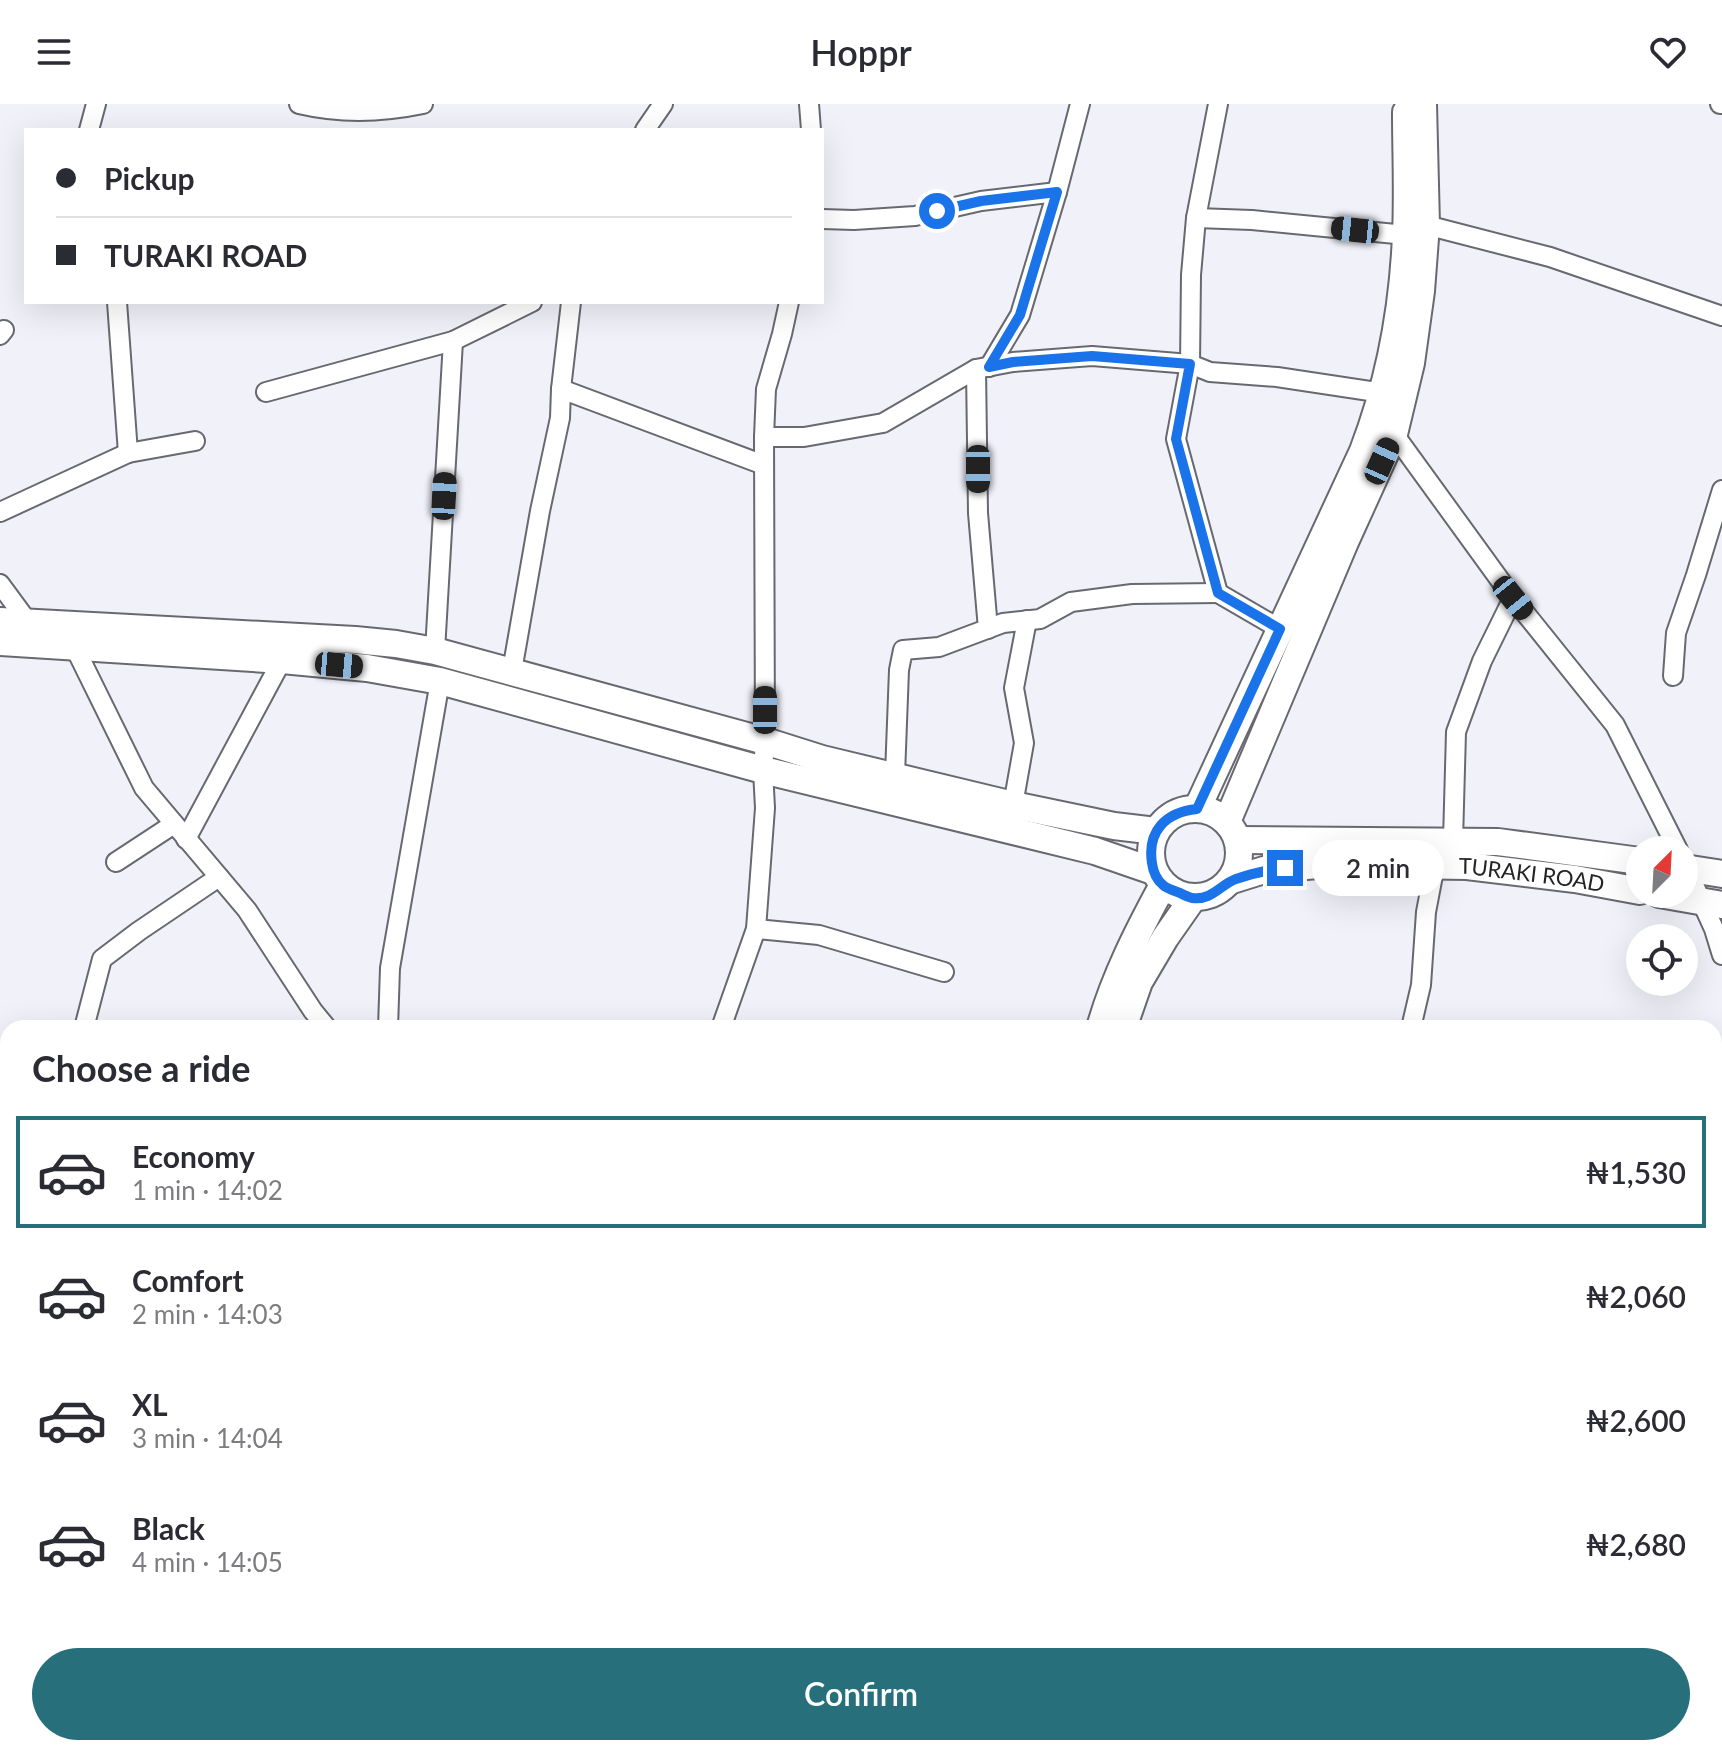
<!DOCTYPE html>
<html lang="en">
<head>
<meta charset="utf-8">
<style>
	:root { --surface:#fff; --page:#f2f2f3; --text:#2b2b33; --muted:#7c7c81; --line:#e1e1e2; --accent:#286f7c }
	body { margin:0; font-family:Lato,sans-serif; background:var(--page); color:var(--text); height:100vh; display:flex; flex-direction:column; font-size:30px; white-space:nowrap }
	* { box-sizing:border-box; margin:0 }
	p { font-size:26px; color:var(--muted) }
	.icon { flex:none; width:44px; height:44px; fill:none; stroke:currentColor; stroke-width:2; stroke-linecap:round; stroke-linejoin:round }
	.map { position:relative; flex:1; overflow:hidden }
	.sheet { position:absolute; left:0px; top:916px; width:1722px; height:736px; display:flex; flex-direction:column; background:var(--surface); border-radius:24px 24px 0 0; box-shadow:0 8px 32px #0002 }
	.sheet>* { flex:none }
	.hud { position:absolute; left:24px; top:24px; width:800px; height:176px; border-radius:0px; box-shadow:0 8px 32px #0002; display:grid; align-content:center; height:176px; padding:0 32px; background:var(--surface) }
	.needle { width:52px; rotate:24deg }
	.controls { position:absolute; left:1626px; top:732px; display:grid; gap:16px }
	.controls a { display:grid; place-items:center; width:72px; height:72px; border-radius:50%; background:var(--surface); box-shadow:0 8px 32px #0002; font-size:40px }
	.end { position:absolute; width:36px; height:36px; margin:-18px; border:10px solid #1a73e8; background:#fff; box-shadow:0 0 0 4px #fff }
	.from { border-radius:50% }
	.bubble { position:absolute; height:56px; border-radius:28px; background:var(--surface); box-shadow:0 8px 32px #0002; font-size:26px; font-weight:600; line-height:56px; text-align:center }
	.car { position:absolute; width:24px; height:48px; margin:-24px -12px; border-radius:10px; box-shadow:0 0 6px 2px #0007; background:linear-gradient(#222 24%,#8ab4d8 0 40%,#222 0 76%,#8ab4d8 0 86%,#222 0) }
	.hud b { display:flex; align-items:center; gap:28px; height:76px; font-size:30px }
	.hud b+b { border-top:2px solid var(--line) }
	.hud i { width:20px; height:20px; background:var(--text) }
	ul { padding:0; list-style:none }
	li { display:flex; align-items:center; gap:24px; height:112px; margin:0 16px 12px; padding:0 16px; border:4px solid transparent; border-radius:0px }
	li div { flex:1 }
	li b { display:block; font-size:30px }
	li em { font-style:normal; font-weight:600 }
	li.active { border-color:var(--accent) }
	li>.icon { width:72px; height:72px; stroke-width:1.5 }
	h2 { padding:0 32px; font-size:36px; line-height:96px }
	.primary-button { display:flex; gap:16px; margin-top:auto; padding:16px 32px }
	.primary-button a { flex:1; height:92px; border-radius:48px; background:var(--accent); color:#fff; font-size:32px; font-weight:600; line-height:92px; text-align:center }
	header { display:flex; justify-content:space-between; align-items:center; height:104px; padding:0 32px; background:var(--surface); font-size:36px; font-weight:600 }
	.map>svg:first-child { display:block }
</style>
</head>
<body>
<header><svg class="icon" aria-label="menu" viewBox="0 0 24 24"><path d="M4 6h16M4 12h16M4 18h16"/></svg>Hoppr<svg class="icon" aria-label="heart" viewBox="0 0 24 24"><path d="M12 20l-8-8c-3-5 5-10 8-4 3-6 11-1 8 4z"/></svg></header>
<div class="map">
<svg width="1722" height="1652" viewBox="0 0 1722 1652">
	<rect width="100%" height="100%" fill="#f0f1f9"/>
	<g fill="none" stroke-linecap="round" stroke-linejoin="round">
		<g stroke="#686970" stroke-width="22">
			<g id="street">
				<path d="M299,0C341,10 380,9 423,0"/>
				<polyline points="809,0 811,26"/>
				<polyline points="1218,0 1196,114 1191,171 1190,260 1176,335 1218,489 1280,525"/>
				<polyline points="1720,0 1722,0"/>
				<polyline points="89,26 96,0"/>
				<polyline points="645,26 663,0"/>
				<polyline points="1196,114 1252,116 1406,131"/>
				<polyline points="822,115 854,116 915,112 981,97 1057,88"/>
				<polyline points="1426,121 1550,153 1722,212"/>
				<polyline points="117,198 128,349"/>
				<polyline points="0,231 4,226"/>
				<polyline points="989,263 1020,211 1057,88 1080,0"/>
				<polyline points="976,265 978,409 988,525"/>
				<polyline points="561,285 764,361"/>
				<polyline points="266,288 453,237 532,198"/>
				<polyline points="1394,330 1513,494 1615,621 1678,746"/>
				<polyline points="764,333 804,333 883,319 976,265 1013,258 1092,252 1190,260 1210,268 1277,273 1383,289"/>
				<polyline points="0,408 128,349 195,337"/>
				<polyline points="0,480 28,518"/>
				<polyline points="75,544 144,684 247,806 313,907 327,924"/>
				<polyline points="435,547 453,237"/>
				<polyline points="512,567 540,407 560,314 561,285 571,198"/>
				<polyline points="1673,572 1676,529 1696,471 1722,386"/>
				<polyline points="895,671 899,566 903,546 939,543 1003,519 1040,515 1071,498 1132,490 1218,489"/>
				<polyline points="1013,701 1024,639 1014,584 1027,516"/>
				<polyline points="186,735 282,556"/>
				<polyline points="1453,737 1456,628 1482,557 1513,494"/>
				<polyline points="116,758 174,720"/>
				<polyline points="1684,759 1714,825 1722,851"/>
				<polyline points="756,825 819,831 944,868"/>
				<polyline points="84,924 102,855 139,827 219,773"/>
				<polyline points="388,924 390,864 440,577"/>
				<polyline points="721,924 756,825 765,704 763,666 765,637 764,333 766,285 782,230 789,198"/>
				<polyline points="1411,924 1421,881 1426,808 1435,761"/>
				<polyline points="0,986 8,986"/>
				<polyline points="1714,1148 1722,1148"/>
				<polyline points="1714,1386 1722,1386"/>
				<polyline points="1714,1564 1722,1563"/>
				<polyline points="240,1644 251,1652"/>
				<polyline points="753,1644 754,1652"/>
				<polyline points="466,1652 466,1644"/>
				<polyline points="632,1652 647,1644"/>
				<polyline points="1421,1652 1425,1644"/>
				<polyline points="1674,1652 1676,1644"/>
			</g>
		</g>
		<g stroke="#686970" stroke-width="30">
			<g id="secondary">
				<polyline points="0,517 355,536 396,540 435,547 765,637 822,655 1013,701 1114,722 1156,727"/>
				<polyline points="0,538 282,556 367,564 440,577 763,666 1095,747 1153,767"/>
				<circle cx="1195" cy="749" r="44"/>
				<path d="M1197,705L1363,347C1389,279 1403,204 1406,131C1408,90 1406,48 1406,8"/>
				<polyline points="1227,718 1345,438 1394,330 1411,259 1421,187 1426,121 1423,0"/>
				<polyline points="1238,736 1498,738 1640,757"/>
				<polyline points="1684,764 1722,770"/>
				<path id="s1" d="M1232,776L1264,766L1328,760L1467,762L1575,775L1640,787"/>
				<polyline points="1659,790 1722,801"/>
				<path d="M1100,924C1114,874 1138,827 1163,781"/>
				<polyline points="1123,924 1139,878 1165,834 1193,794"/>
				<polyline points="1172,1644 1180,1652"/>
				<polyline points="1203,1644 1212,1652"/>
			</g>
		</g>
		<use href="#street" stroke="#fff" stroke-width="18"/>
		<use href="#secondary" stroke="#fff" stroke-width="26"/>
	</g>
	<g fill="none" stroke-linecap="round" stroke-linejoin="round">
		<path stroke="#1a73e8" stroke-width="10" d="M937,107L981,97L1057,88L1020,211L989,263L1013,258L1092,252L1190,260L1176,335L1218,489L1280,525L1197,705C1166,708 1147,727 1152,759C1153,767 1157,776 1163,781C1167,785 1175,787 1180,789C1184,791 1188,793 1192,794C1212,797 1221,780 1236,775C1253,769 1268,766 1285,764"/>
	</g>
	<g text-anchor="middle" stroke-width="8" stroke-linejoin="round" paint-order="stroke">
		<g font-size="22" fill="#242427" stroke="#fff">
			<text dy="8" stroke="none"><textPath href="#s1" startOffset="302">TURAKI ROAD</textPath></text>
		</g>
	</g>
</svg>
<div class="controls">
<a><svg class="needle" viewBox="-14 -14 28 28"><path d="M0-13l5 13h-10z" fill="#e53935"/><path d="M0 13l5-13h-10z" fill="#7c7c81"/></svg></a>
<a><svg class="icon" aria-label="locate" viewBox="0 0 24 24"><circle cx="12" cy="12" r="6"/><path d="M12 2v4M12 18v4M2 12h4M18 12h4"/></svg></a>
</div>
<i class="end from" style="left:937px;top:107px"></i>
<i class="end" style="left:1285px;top:764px"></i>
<div class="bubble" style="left:1312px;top:736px;width:132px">2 min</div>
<i class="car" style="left:1355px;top:126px;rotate:276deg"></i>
<i class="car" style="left:1382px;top:357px;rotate:24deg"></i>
<i class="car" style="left:978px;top:365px;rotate:180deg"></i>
<i class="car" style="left:444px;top:392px;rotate:3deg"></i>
<i class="car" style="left:1513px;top:494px;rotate:141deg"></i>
<i class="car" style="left:339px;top:561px;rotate:95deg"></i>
<i class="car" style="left:765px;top:606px;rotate:0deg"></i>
<div class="hud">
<b><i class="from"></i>Pickup</b>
<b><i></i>TURAKI ROAD</b>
</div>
<section class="sheet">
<h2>Choose a ride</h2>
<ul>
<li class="active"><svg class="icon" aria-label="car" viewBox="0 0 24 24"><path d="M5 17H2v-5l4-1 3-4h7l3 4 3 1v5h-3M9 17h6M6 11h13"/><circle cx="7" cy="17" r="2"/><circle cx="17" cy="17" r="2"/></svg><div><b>Economy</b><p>1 min · 14:02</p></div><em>₦1,530</em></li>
<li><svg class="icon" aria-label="car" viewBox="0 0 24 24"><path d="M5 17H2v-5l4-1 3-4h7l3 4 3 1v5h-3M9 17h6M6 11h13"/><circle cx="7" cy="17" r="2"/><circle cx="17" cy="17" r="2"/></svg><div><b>Comfort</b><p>2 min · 14:03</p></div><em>₦2,060</em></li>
<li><svg class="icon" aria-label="car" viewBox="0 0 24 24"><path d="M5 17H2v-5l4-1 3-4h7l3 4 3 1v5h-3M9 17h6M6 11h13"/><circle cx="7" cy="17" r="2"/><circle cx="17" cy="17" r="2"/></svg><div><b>XL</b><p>3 min · 14:04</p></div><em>₦2,600</em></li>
<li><svg class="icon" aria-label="car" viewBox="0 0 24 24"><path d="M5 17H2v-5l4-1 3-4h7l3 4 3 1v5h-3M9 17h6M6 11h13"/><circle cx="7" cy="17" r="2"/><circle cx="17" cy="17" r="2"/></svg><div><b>Black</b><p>4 min · 14:05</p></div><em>₦2,680</em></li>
</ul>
<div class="primary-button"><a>Confirm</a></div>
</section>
</div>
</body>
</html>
